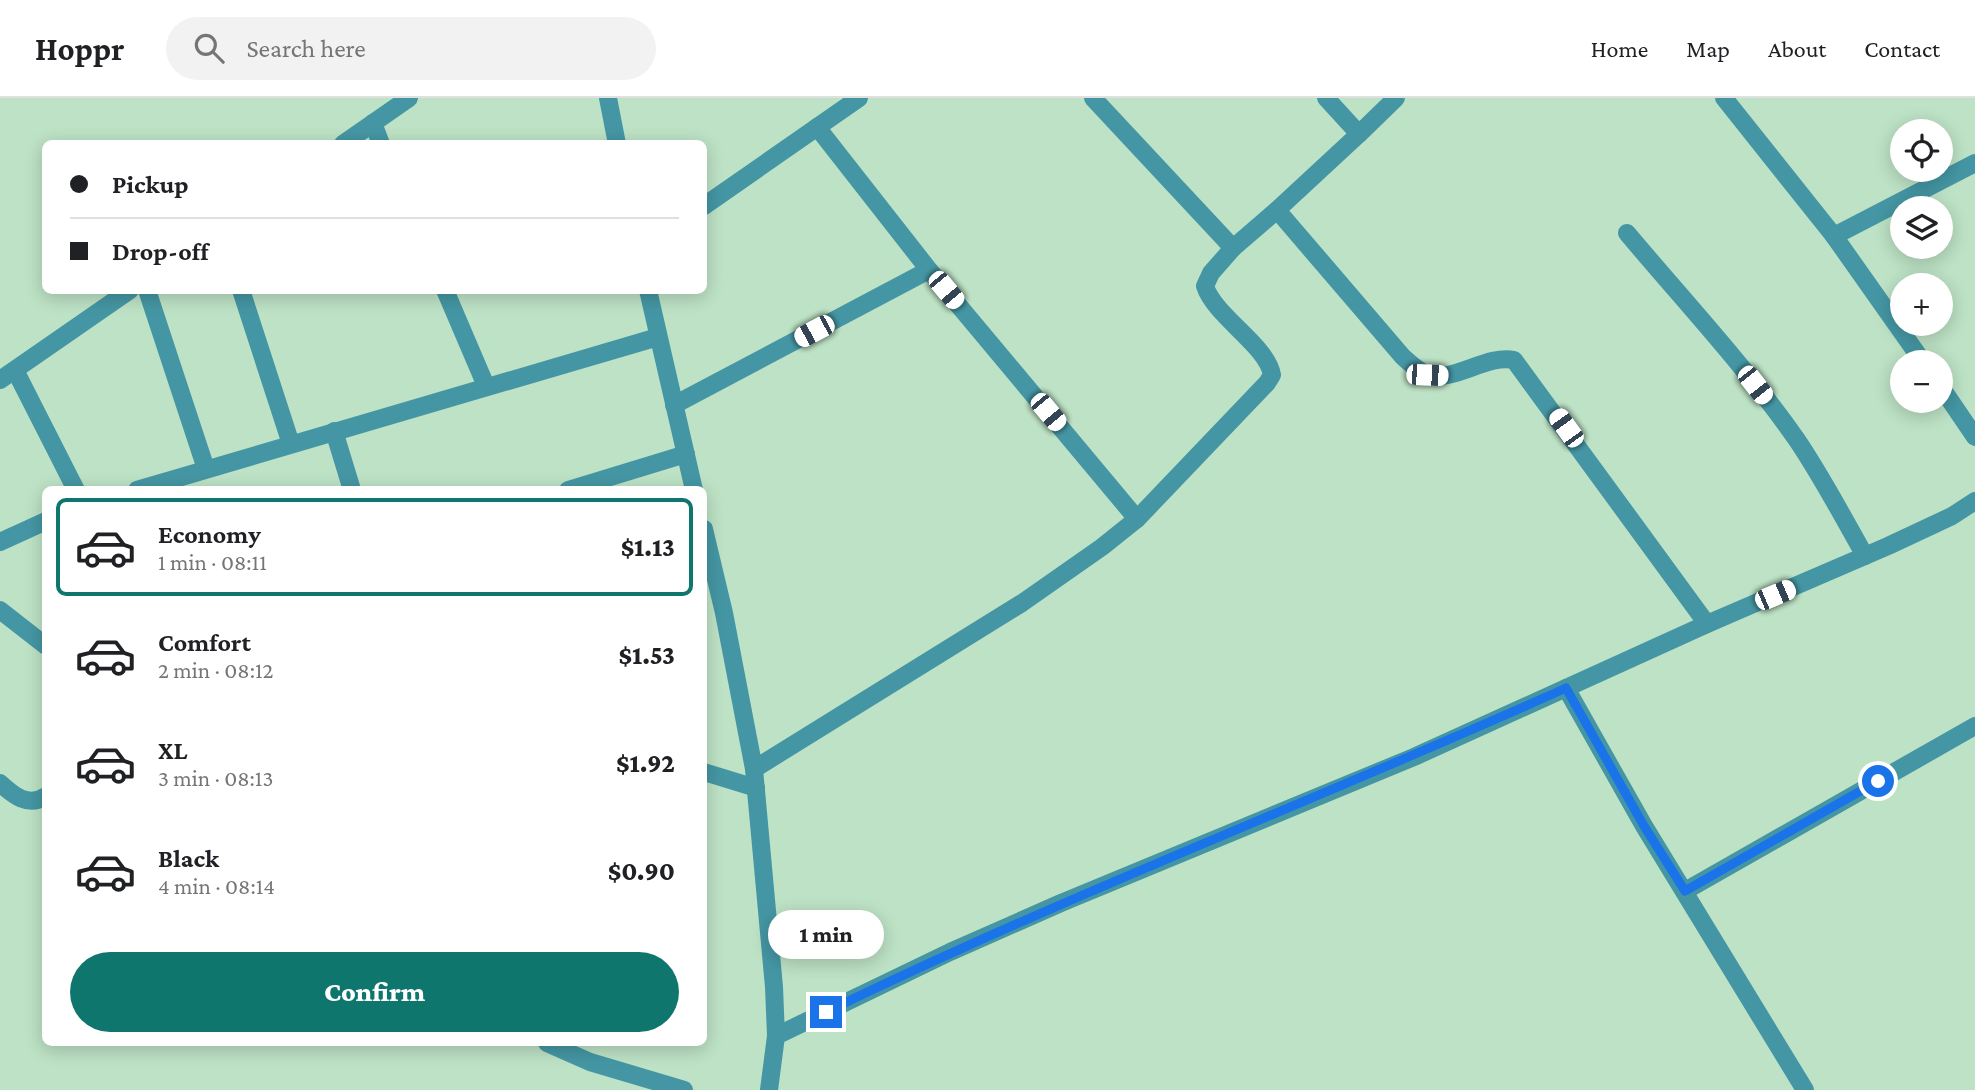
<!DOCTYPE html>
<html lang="en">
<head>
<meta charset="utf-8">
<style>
	:root { --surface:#fff; --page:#f2f2f2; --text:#202124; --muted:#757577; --line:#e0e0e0; --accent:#0f766e }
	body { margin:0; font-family:"Crimson Pro",serif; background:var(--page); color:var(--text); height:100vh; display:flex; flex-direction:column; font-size:26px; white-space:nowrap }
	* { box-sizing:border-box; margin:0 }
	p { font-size:23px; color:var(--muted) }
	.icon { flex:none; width:38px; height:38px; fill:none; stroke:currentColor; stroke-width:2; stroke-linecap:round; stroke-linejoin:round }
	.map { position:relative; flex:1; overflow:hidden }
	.sheet { position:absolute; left:42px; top:388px; width:665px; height:560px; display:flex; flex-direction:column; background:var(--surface); border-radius:10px; box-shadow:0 4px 18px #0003 }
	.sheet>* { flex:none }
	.guide { position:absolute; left:42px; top:42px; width:665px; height:154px; border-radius:10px; box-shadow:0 4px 18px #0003; display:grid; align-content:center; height:154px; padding:0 28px; background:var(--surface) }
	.tools { position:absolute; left:1890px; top:21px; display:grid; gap:14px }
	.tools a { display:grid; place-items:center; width:63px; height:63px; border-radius:50%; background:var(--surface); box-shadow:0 4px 18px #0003; font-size:35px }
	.end { position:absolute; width:32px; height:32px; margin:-16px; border:9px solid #1a73e8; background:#fff; box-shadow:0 0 0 4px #fff }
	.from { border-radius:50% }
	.bubble { position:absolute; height:49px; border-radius:24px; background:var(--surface); box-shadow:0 4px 18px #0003; font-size:23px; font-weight:800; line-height:49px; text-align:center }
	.car { position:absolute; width:21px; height:42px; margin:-21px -10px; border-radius:9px; box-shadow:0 0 5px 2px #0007; background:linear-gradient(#fff 24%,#345 0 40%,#fff 0 76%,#345 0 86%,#fff 0) }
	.guide b { display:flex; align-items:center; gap:24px; height:66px; font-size:26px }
	.guide b+b { border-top:2px solid var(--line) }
	.guide i { width:18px; height:18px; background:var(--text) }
	ul { padding:12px 0 0; list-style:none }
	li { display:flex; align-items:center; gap:21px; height:98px; margin:0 14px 10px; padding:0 14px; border:4px solid transparent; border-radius:10px }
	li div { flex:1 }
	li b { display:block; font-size:26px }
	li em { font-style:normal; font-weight:800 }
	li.active { border-color:var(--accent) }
	li>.icon { width:63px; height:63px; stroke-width:1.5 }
	.primary-button { display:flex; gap:14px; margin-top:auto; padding:14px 28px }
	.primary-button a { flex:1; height:80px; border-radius:42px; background:var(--accent); color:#fff; font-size:28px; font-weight:800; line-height:80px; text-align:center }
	header { display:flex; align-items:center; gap:42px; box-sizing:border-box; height:98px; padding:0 35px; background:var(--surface); border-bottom:2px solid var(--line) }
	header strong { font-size:33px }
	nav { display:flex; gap:38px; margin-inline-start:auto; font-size:24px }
	.search { width:490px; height:63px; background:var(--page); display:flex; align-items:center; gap:18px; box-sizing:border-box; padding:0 24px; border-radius:38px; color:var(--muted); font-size:26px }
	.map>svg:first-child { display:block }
</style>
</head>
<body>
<header>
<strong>Hoppr</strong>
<div class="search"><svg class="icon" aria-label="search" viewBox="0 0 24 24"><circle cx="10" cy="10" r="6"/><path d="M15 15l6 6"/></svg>Search here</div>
<nav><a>Home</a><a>Map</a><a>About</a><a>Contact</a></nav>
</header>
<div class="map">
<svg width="1975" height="992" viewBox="0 0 1975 992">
	<rect width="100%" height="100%" fill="#bde2c5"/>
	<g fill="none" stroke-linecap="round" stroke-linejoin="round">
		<g stroke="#4596a4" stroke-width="18">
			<polyline points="608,0 617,46"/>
			<polyline points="1093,0 1233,150 1277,112"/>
			<path d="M1326,0L1359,36L1277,112L1403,259C1410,265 1417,272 1426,276C1452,286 1486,256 1514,262L1707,526"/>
			<polyline points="1724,0 1834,138 1923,264"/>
			<polyline points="373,25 381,46"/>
			<polyline points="817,29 929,172 1137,421"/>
			<polyline points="1359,36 1396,0"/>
			<polyline points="343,46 409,0"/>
			<polyline points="704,108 859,0"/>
			<path d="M1627,135C1684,203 1746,269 1797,342C1822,379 1843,419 1865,458"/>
			<polyline points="1834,138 1975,65"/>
			<polyline points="147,192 206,371"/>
			<polyline points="241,192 291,346"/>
			<polyline points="445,192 486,288"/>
			<polyline points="648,192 694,392"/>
			<polyline points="15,272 76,392"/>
			<polyline points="0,282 130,192"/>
			<polyline points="1941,289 1975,339"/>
			<polyline points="674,307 929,172"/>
			<polyline points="334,333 352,392"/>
			<polyline points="137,392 658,239"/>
			<polyline points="568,392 686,356"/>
			<polyline points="704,431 724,515 754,671 774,889 776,938"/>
			<polyline points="0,444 46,423"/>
			<polyline points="0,512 46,548"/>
			<polyline points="1566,590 1644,728 1805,992"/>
			<path d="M754,671L1022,505L1102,449L1137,421L1267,285L1272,277C1267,247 1215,219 1205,188L1211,175L1233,150"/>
			<polyline points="704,674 756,690"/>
			<path d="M0,685C13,697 28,710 46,698"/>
			<polyline points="1685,793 1975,628"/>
			<polyline points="547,945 590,964 684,992"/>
			<polyline points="769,992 776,938 950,854 1061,805 1414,659 1707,526 1888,448 1952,418 1975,403"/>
		</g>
	</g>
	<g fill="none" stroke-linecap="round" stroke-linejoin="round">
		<path stroke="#1a73e8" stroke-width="9" d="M826,914C1068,796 1320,701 1566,590L1644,728L1685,793L1878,683"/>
	</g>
</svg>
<div class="tools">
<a><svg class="icon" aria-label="locate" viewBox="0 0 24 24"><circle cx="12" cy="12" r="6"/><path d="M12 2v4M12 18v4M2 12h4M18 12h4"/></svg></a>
<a><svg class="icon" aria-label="layers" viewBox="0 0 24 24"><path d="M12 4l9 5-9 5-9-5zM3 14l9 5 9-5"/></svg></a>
<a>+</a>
<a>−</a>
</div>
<i class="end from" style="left:1878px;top:683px"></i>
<i class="end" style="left:826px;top:914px"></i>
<div class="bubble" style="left:768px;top:812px;width:116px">1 min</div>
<i class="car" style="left:946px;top:192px;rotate:140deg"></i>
<i class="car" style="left:814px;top:233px;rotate:242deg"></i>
<i class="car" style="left:1427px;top:277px;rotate:92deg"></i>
<i class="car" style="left:1755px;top:287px;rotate:142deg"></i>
<i class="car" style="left:1048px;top:314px;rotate:140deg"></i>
<i class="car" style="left:1566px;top:330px;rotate:324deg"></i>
<i class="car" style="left:1775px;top:497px;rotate:67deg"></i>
<div class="guide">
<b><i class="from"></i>Pickup</b>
<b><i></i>Drop-off</b>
</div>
<section class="sheet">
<ul>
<li class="active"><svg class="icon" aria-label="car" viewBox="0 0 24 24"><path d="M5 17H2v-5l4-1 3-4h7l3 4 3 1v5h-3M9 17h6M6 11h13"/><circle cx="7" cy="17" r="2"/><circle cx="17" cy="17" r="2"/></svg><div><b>Economy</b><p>1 min · 08:11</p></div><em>$1.13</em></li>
<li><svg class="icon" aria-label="car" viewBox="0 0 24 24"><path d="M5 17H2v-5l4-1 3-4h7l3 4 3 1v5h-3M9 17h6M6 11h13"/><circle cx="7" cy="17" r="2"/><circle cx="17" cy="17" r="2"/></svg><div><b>Comfort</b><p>2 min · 08:12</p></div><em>$1.53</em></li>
<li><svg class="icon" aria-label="car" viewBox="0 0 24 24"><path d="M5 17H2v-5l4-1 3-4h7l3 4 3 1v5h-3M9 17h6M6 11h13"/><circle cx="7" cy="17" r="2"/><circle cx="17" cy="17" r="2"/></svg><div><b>XL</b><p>3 min · 08:13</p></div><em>$1.92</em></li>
<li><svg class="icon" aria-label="car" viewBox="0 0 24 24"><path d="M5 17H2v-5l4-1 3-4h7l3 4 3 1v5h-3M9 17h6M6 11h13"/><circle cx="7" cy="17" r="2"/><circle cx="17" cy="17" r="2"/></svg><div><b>Black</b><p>4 min · 08:14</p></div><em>$0.90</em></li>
</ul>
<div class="primary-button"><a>Confirm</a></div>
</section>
</div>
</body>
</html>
